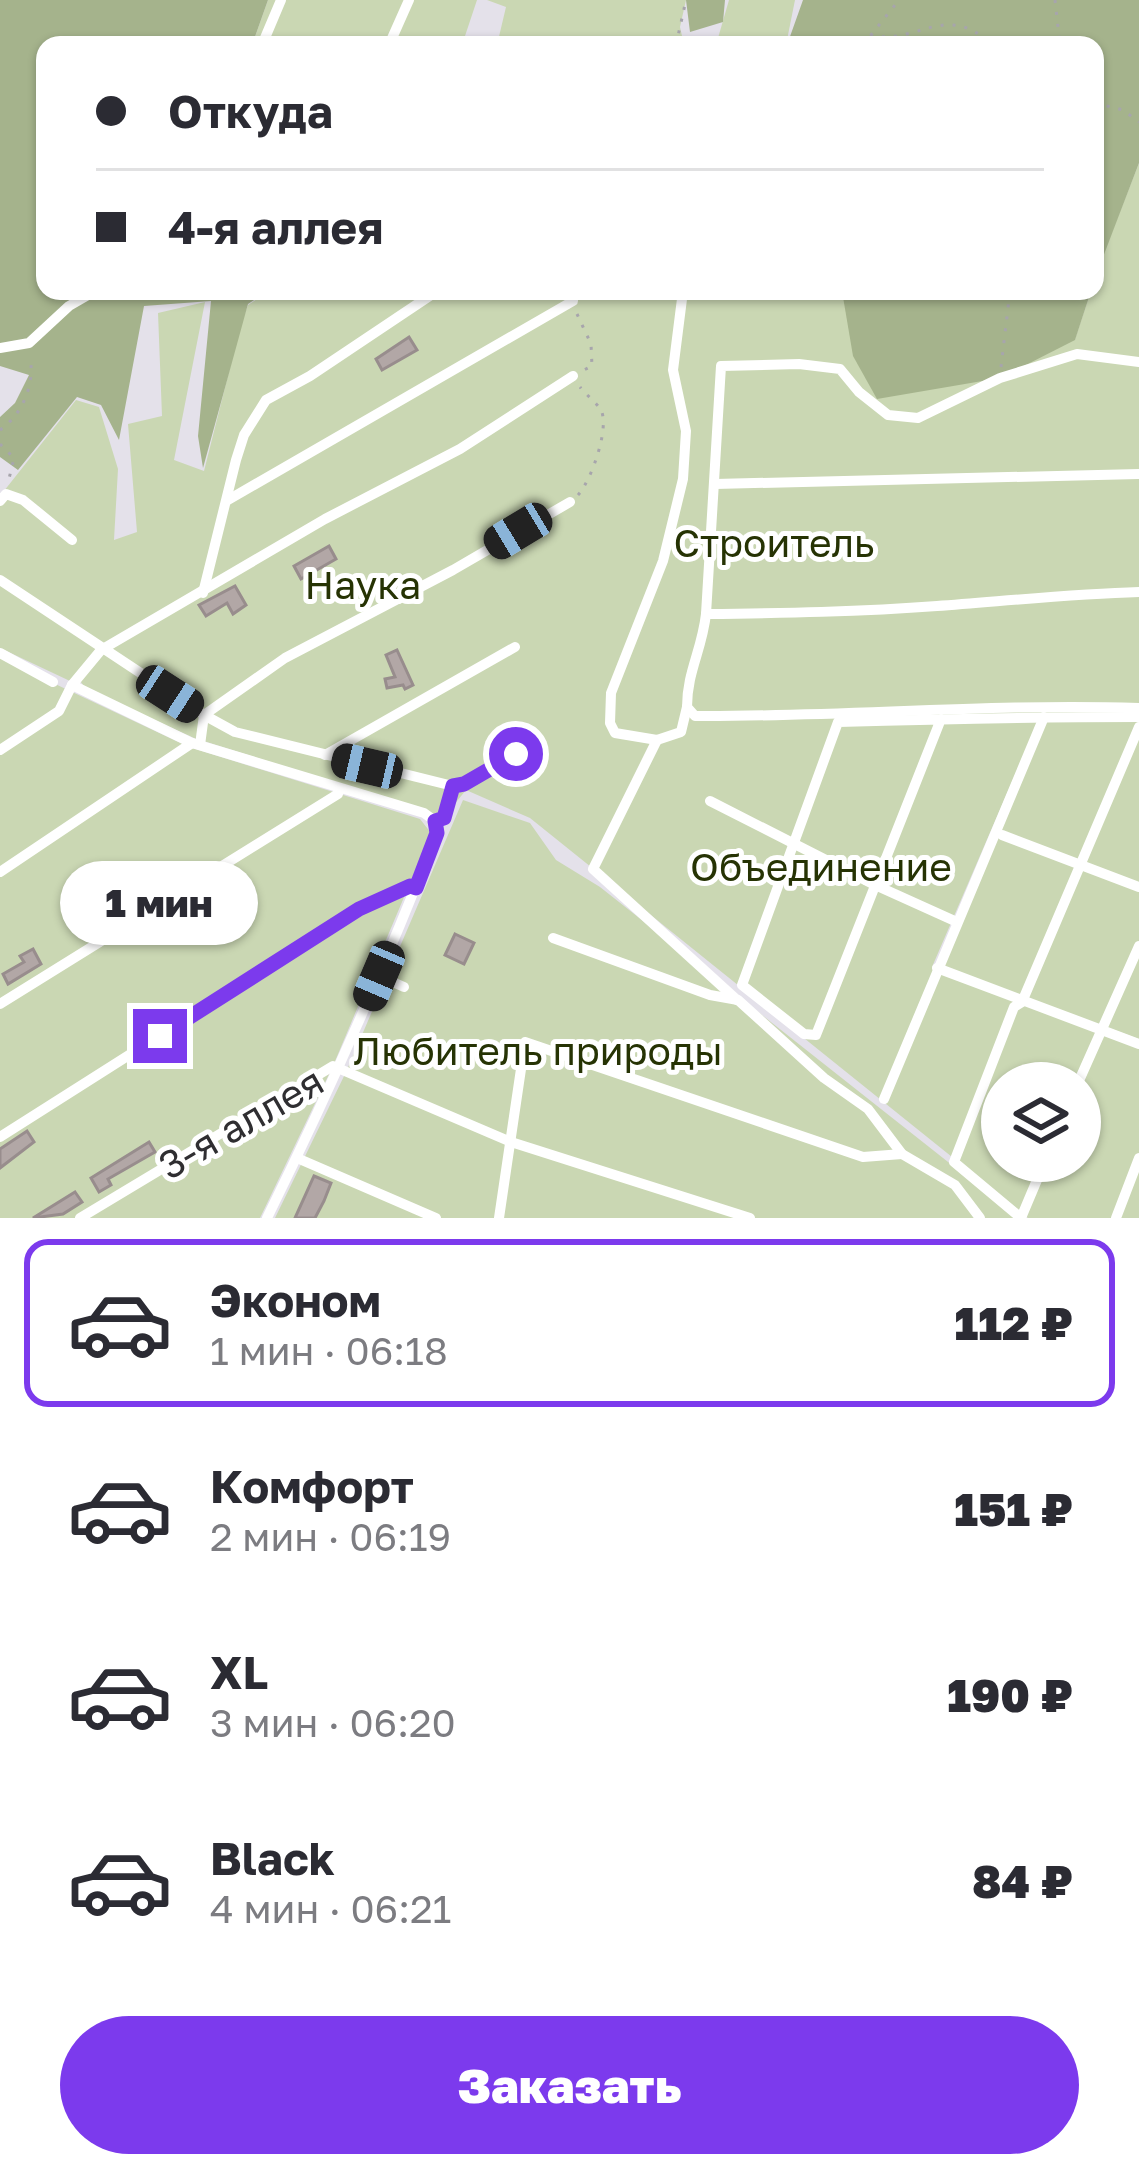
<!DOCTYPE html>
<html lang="ru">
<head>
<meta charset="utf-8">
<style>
	:root { --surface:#fff; --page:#f2f2f3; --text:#2b2b33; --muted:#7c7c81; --line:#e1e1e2; --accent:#7c3aed }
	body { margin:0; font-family:"Golos Text",sans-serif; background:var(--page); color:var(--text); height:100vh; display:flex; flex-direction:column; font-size:45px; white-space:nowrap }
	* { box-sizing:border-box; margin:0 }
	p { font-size:39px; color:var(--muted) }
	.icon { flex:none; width:66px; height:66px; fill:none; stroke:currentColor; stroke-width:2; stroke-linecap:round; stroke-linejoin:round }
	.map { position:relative; height:1218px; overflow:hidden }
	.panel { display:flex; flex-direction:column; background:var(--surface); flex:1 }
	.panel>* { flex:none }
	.hud { position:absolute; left:36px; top:36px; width:1068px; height:264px; border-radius:24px; box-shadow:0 3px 9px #0004; display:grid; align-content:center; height:264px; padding:0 60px; background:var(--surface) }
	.controls { position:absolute; left:981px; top:1062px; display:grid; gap:24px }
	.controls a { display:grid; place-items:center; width:120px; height:120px; border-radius:50%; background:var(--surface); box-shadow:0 3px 9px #0004; font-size:60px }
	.end { position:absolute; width:54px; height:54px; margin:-27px; border:15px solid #7c3aed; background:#fff; box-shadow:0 0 0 6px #fff }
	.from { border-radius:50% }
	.bubble { position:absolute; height:84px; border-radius:42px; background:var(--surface); box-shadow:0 3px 9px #0004; font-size:39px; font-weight:800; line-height:84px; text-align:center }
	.car { position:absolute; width:36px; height:72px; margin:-36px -18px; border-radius:15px; box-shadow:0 0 9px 3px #0007; background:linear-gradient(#222 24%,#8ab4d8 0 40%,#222 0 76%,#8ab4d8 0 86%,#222 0) }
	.hud b { display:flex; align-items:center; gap:42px; height:114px; font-size:45px }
	.hud b+b { border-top:3px solid var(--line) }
	.hud i { width:30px; height:30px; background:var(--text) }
	ul { padding:21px 0 0; list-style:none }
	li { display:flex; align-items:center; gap:36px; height:168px; margin:0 24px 18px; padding:0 36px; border:6px solid transparent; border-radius:24px }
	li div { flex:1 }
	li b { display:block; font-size:45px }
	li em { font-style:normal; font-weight:800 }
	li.active { border-color:var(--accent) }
	li>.icon { width:108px; height:108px; stroke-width:1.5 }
	.action { display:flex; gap:24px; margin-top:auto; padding:24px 60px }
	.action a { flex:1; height:138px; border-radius:72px; background:var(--accent); color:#fff; font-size:48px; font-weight:800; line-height:138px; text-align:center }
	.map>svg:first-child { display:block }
</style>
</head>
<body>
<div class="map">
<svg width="1139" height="1218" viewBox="0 0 1139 1218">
	<rect width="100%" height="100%" fill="#e4e1ea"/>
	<g fill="#cad7b3" fill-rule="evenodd">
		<polygon points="268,0 477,0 462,45 252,45"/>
		<polygon points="487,0 686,0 680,27 684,45 497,45 506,7"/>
		<polygon points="729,0 795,0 786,45 716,45"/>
		<path d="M1139,163V711L1039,719L932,967L1139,1048V1218H1028L530,818L466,790L444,817L194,738L86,689L78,678L70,681L0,648V496L76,400L99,407L118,469L114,540L137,532L128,424L162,416L158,313L205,302L174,460L204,471L241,324L248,305L269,291H850L1075,339L1091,291H1095L1103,255ZM1002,1083H1080V1161H1002Z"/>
		<polygon points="0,658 189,747 420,819 431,833 333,1066 260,1218 0,1218"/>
		<polygon points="1139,719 1139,1039 941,967 1047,720"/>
		<polygon points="463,800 530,823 556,860 600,887 1019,1218 275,1218 346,1072"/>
	</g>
	<g fill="#a5b38c">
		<polygon points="0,0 268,0 252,45 45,45 45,291 268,291 248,304 203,468 198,436 211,301 144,306 119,440 101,405 77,397 18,470 0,457 0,417 15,403 29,375 0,366"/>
		<polygon points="686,0 725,0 723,22 690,32"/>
		<polygon points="803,0 1139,0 1139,163 1095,278 1095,45 787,45"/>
		<polygon points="842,291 1091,291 1075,340 1000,378 877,399 853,356"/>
	</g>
	<g fill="#b2a7a6" stroke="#988d8d" stroke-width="3">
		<polygon points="409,337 417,350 382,370 376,359"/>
		<polygon points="329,546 336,559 301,579 294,566"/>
		<polygon points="235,586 246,605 233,614 227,603 206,616 199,605"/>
		<polygon points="397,650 413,685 405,689 403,685 387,688 385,679 395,677 386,655"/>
		<polygon points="455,934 474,943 464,964 445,955"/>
		<polygon points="33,949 41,964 8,984 3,974 24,962 20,956"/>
		<polygon points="27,1131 34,1142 0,1168 0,1149"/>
		<polygon points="149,1142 155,1152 108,1179 111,1185 99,1192 91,1178"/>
		<polygon points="314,1176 331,1183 324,1201 315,1218 295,1218"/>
		<polygon points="75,1192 82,1202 63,1214 33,1218"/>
	</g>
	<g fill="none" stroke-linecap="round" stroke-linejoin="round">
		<g stroke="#a7a5ac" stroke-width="3" stroke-dasharray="3 9" stroke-linecap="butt">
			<polyline points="1055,0 1060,45"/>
			<path d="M870,35C918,46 945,0 992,45"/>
			<polyline points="676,45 686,0"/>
			<polyline points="863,45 899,0"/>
			<polyline points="1095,103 1123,110 1139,122"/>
			<polyline points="577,314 591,344 592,366 580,372"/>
			<polyline points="1001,367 1010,291"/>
			<path d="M0,430C23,414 35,384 30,356"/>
			<polyline points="0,444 14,458 8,483"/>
			<path d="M578,495C591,481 610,428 601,410C596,402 586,395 580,387"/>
		</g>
		<g stroke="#fff" stroke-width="10">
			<polyline points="262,45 281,0"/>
			<polyline points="389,45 409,0"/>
			<polyline points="683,291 673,370 686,431 683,479 663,561 611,693 610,723 615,733 657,740 681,732 687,707"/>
			<polyline points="0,348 29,343 69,306 95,291"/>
			<path d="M1139,362L1077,354L1000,378L918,418L888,415L859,392L840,369L799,364L721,366L706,614C702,650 687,672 687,707L695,716C843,717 991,703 1139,708"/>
			<polyline points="715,484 1139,474"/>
			<polyline points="228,500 573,301 573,291"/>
			<polyline points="0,501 6,494 23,500 72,540"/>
			<polyline points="0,580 204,715 200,745"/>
			<polyline points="203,593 236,460 244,435 266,400 310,376 437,291"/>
			<path d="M706,614C783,613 860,612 937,606C1005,601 1071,594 1139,592"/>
			<polyline points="0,653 53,682"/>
			<polyline points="72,685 192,743 424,813 435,821"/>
			<path d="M941,719L816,1035L804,1034L742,985L838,722C939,719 1039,717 1139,717"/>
			<polyline points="657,740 593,869 737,1000"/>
			<polyline points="0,750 59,711 72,685 101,650 325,519 460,449 573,376"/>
			<polyline points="516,754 464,785 453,786 235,732 204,715 285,658 453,570 570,502"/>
			<polyline points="325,755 515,647"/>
			<polyline points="710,801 875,885 957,922"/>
			<polyline points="435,821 444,817 453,786"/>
			<polyline points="1002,835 1139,887"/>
			<polyline points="0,872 192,743"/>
			<polyline points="553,938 710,995 738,1000 824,1078 868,1109 902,1154 955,1185 980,1218"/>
			<polyline points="937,968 1139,1044"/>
			<polyline points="379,976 404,987"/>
			<polyline points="0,1004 338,794 339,789"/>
			<polyline points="1078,1083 1139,946"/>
			<polyline points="884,1099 1044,717"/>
			<polyline points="0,1137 359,909 410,886 416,888"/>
			<polyline points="297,1158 436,1218"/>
			<polyline points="80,1218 333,1066 511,1142 750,1218"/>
			<path d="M267,1218C329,1092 386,964 437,833L435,821"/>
			<polyline points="499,1218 525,1042 863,1157 902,1154"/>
			<polyline points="1021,1218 954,1162 1014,1007 1022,1002 1139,727"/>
			<polyline points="1021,1218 1045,1161"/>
			<polyline points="1116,1218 1139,1158"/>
		</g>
	</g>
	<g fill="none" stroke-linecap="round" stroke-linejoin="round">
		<polyline stroke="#7c3aed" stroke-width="15" points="160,1036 359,909 410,886 416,888 437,833 435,821 444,818 453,786 464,784 516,754"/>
	</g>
	<g text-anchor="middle" stroke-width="10" stroke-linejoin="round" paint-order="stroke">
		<g font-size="39" fill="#263304" stroke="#fff">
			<text x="774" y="557">Строитель</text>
			<text x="363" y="599">Наука</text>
			<text x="821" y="881">Объединение</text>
			<text x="538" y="1065">Любитель природы</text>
		</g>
		<g font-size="39" fill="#2f2e31" stroke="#fff">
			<text transform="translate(241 1123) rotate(-30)" y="14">3-я аллея</text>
		</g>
	</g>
</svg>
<div class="controls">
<a><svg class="icon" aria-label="layers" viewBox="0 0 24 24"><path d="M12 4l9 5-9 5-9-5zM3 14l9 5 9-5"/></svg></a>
</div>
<i class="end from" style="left:516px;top:754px"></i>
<i class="end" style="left:160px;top:1036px"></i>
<div class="bubble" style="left:60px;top:861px;width:198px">1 мин</div>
<i class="car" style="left:518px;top:531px;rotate:239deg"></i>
<i class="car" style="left:170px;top:694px;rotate:123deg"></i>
<i class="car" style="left:367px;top:766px;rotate:283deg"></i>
<i class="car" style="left:379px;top:976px;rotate:203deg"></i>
<div class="hud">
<b><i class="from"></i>Откуда</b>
<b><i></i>4-я аллея</b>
</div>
</div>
<section class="panel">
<ul>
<li class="active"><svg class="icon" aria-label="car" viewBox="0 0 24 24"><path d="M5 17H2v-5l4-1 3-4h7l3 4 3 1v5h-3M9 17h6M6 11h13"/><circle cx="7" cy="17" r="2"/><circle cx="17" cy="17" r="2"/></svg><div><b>Эконом</b><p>1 мин · 06:18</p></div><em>112 ₽</em></li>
<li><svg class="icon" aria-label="car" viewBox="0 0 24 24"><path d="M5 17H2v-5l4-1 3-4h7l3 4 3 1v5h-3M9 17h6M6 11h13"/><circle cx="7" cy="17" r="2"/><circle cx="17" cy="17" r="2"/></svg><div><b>Комфорт</b><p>2 мин · 06:19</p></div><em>151 ₽</em></li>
<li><svg class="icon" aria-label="car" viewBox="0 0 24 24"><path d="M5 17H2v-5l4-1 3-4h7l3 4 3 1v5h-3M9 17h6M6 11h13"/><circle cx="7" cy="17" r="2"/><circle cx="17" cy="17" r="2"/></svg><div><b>XL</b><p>3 мин · 06:20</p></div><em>190 ₽</em></li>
<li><svg class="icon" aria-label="car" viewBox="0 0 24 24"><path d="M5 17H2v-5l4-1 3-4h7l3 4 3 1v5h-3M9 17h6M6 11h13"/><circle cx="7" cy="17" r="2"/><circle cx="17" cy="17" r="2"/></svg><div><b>Black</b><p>4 мин · 06:21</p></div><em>84 ₽</em></li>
</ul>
<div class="action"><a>Заказать</a></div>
</section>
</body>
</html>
